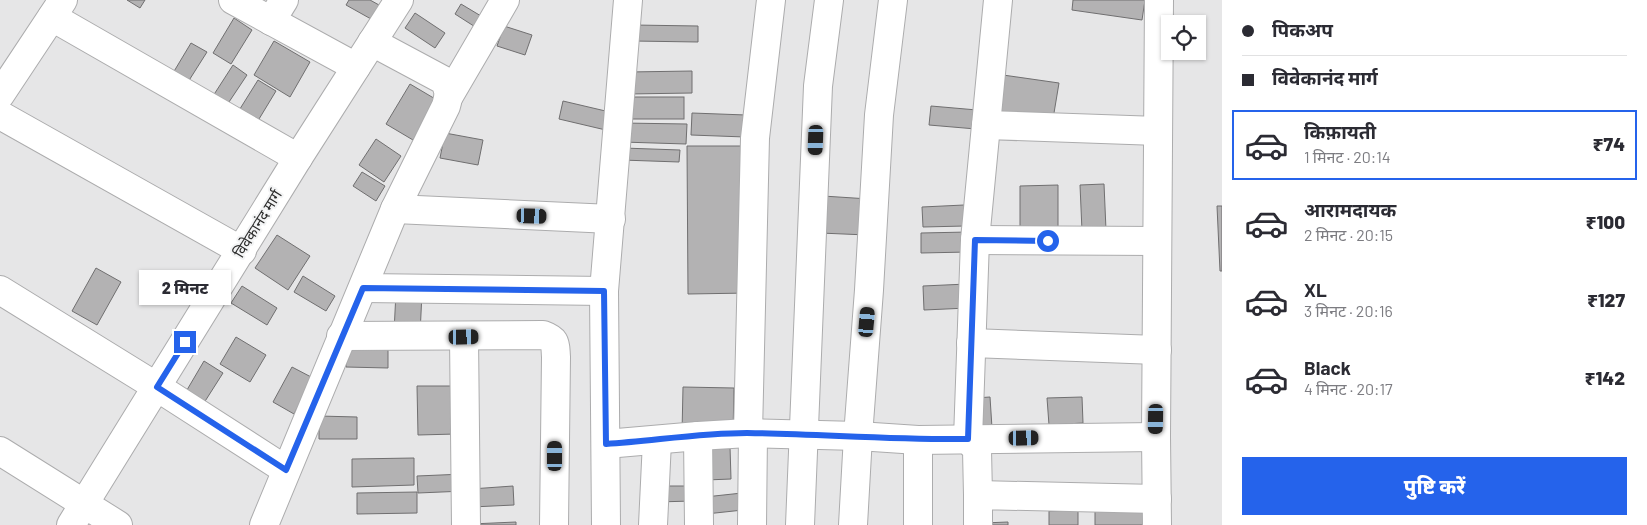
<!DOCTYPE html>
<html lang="hi">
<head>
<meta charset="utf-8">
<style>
	:root { --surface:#fff; --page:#f7f7f7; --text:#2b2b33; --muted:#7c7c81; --line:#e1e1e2; --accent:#2563eb }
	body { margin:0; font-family:Barlow,"Noto Sans Devanagari",sans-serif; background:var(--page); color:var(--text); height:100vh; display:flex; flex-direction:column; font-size:19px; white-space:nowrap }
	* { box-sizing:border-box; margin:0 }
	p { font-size:16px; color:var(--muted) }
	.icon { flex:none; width:28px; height:28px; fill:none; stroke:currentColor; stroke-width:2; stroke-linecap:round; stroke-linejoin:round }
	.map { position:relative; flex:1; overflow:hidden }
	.details { display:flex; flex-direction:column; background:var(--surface); width:425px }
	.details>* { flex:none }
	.top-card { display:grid; align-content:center; height:110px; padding:0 20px; background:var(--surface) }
	.controls { position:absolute; left:1161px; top:15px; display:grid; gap:10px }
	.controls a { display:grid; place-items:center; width:45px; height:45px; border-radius:0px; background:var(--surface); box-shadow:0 1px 4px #0004; font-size:25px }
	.end { position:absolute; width:22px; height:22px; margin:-11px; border:6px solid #2563eb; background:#fff; box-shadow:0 0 0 2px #fff }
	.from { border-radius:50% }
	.bubble { position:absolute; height:35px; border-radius:0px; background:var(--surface); box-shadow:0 1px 4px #0004; font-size:16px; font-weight:800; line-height:35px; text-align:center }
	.car { position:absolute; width:15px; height:30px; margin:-15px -8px; border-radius:6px; box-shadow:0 0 4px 1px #0007; background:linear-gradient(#222 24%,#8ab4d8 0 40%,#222 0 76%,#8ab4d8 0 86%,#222 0) }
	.top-card b { display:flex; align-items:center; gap:18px; height:48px; font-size:19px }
	.top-card b+b { border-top:1px solid var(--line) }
	.top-card i { width:12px; height:12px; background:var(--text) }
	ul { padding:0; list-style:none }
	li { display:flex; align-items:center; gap:15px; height:70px; margin:0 10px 8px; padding:0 10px; border:2px solid transparent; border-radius:0px }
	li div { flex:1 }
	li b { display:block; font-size:19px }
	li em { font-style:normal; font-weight:800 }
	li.current { border-color:var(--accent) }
	li>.icon { width:45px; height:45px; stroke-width:1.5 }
	.action { display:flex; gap:10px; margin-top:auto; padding:10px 20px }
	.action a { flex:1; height:58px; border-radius:0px; background:var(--accent); color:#fff; font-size:20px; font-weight:800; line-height:58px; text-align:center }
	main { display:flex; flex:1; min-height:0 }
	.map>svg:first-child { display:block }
</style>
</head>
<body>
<main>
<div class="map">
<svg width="1222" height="525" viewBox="0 0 1222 525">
	<rect width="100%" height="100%" fill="#e6e6e7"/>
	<g fill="#b3b2b3" stroke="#706f70">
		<polygon points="127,0 145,0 140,8"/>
		<polygon points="349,0 370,0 379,5 371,19 346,5"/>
		<polygon points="1073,0 1145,0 1142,20 1072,10"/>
		<polygon points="461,4 486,19 480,30 455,14"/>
		<polygon points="415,13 445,33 435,48 405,28"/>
		<polygon points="234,18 252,30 231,64 213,53"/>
		<polygon points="634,25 698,26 698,42 633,41"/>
		<polygon points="504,26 532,35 525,55 497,46"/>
		<polygon points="274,41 310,62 290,97 254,75"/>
		<polygon points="191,43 207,52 188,82 173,73"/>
		<polygon points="233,65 247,75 227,105 213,96"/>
		<polygon points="692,71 692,93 628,94 628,72"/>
		<polygon points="996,74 1059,83 1052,125 990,116"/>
		<polygon points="258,80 276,91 256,124 238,112"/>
		<polygon points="410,84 437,100 413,140 386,124"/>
		<rect x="628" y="97" width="56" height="22"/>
		<polygon points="563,101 614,113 610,131 559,119"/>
		<polygon points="931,106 977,110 976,129 929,125"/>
		<polygon points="692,113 746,115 745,137 691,135"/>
		<polygon points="622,123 687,124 686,144 622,142"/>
		<polygon points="445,133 483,140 478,165 440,158"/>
		<polygon points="376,139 401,156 384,182 359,165"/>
		<polygon points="687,146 748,146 749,293 688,294"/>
		<polygon points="623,148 680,150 679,162 622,160"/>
		<polygon points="362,172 385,186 376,201 353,186"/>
		<polygon points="1104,184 1106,230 1082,231 1080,185"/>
		<polygon points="1058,185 1058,236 1020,236 1020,186"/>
		<polygon points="823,196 869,199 867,235 820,233"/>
		<polygon points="964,205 965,226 923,227 922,207"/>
		<polygon points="1217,206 1222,206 1222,271 1220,271"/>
		<polygon points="968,232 968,252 921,253 921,233"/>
		<polygon points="277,235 310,256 288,290 255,268"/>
		<polygon points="96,268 121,282 97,325 72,311"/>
		<polygon points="303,276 335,296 326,311 294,292"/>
		<polygon points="967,284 968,308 924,310 923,286"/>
		<polygon points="242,286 277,308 267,325 231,303"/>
		<polygon points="396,292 422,293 420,334 394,332"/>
		<polygon points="236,337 266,355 250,382 220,364"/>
		<polygon points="346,345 388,345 388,368 346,367"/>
		<polygon points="204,361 223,373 202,406 184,395"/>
		<polygon points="292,367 313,378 294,414 273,402"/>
		<polygon points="417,386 456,386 456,434 418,435"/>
		<polygon points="683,387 734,388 733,434 682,433"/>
		<polygon points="990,397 992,428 976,429 975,398"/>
		<polygon points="1082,397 1083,423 1049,425 1047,398"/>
		<polygon points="319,416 357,417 357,439 319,439"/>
		<polygon points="705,447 730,447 731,479 706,480"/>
		<polygon points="414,458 414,485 352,487 352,459"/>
		<polygon points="464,474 465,491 418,493 417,476"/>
		<polygon points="513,486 514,505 472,507 471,489"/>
		<polygon points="657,486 691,486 692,501 657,502"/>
		<polygon points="417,492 417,513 357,514 357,493"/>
		<polygon points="742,493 743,510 706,514 705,497"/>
		<polygon points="1152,506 1153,525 1095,525 1095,509"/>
		<polygon points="1078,510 1078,525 1049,525 1049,511"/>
		<polygon points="516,522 516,525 471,525 471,524"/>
		<polygon points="1008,522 1008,525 983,525 983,523"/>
	</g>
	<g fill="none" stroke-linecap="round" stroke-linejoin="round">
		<g stroke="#acacad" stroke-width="30">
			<g id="minor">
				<polyline points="233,0 356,67"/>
				<polyline points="52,17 298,158"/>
				<polyline points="271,21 284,0"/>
				<polyline points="0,95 63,0"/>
				<polyline points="449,96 505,0"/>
				<polyline points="0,115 242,251"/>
				<polyline points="986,125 1158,131"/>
				<polyline points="395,209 611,219"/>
				<polyline points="975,240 1157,241"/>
				<polyline points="363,288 604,291"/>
				<polyline points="0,290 157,387 286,470"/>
				<path d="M341,336L543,335C557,340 555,344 556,357L554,525"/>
				<polyline points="464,337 466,525"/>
				<polyline points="971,343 1157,350"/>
				<polyline points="748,433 755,138 771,0"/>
				<polyline points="698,436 699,525"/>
				<polyline points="918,440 918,525"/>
				<polyline points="606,444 698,436 748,433 858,436 918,440 1156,437"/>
				<polyline points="0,451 118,525"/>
				<polyline points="978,495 977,450 968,439 975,240 998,0"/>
				<polyline points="71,525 298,158 399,0"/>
				<path d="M264,525L395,209L446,106C449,96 450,89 443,80L372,42"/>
				<polyline points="606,525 604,291 628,0"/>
				<polyline points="653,525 657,441"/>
				<polyline points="752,525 753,434"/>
				<polyline points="800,525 818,86 829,0"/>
				<polyline points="853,525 858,436 869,290 879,115 893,0"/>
				<polyline points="978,525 978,495 1157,499"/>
				<polyline points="1157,525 1156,437 1159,0"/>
			</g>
		</g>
		<use href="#minor" stroke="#fff" stroke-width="28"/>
	</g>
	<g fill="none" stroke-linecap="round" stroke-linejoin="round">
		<path stroke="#2563eb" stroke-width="6" d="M185,342L157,387L286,470L363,288L604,291L606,444C653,441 700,433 747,433C821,434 894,440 968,439L975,240L1048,241"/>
	</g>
	<g text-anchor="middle" stroke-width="4" stroke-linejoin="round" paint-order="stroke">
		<g font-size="15" fill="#2c2c2c" stroke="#f3f4f5">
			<text transform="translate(258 224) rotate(-58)" y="5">विवेकानंद मार्ग</text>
		</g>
	</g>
</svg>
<div class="controls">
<a><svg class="icon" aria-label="locate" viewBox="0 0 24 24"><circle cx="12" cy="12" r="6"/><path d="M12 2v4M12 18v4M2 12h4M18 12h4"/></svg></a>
</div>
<i class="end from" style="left:1048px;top:241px"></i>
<i class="end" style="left:185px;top:342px"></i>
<div class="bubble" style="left:139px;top:270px;width:92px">2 मिनट</div>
<i class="car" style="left:816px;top:140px;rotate:182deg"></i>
<i class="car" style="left:532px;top:216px;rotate:92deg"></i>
<i class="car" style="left:867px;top:322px;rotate:5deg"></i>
<i class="car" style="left:464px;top:337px;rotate:89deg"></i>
<i class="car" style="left:1156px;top:419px;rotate:181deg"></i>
<i class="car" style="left:1024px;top:438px;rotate:89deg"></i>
<i class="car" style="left:555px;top:456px;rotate:0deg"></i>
</div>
<section class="details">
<div class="top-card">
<b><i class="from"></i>पिकअप</b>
<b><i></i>विवेकानंद मार्ग</b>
</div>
<ul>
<li class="current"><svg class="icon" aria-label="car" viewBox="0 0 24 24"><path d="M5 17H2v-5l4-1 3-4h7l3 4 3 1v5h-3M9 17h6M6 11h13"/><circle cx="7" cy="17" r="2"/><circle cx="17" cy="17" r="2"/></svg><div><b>किफ़ायती</b><p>1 मिनट · 20:14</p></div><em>₹74</em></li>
<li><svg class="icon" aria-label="car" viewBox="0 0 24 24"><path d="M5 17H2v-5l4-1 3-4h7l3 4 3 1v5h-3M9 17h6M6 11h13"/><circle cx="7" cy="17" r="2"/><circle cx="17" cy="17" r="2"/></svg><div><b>आरामदायक</b><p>2 मिनट · 20:15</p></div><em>₹100</em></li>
<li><svg class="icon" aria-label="car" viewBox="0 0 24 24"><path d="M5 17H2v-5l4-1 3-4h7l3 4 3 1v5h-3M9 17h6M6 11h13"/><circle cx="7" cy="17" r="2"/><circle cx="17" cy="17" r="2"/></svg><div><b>XL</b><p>3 मिनट · 20:16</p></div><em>₹127</em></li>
<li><svg class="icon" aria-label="car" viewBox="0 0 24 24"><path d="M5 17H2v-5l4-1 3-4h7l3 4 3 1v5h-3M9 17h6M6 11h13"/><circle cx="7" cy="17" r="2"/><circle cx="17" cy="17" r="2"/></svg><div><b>Black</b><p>4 मिनट · 20:17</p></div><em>₹142</em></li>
</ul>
<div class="action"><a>पुष्टि करें</a></div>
</section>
</main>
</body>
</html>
